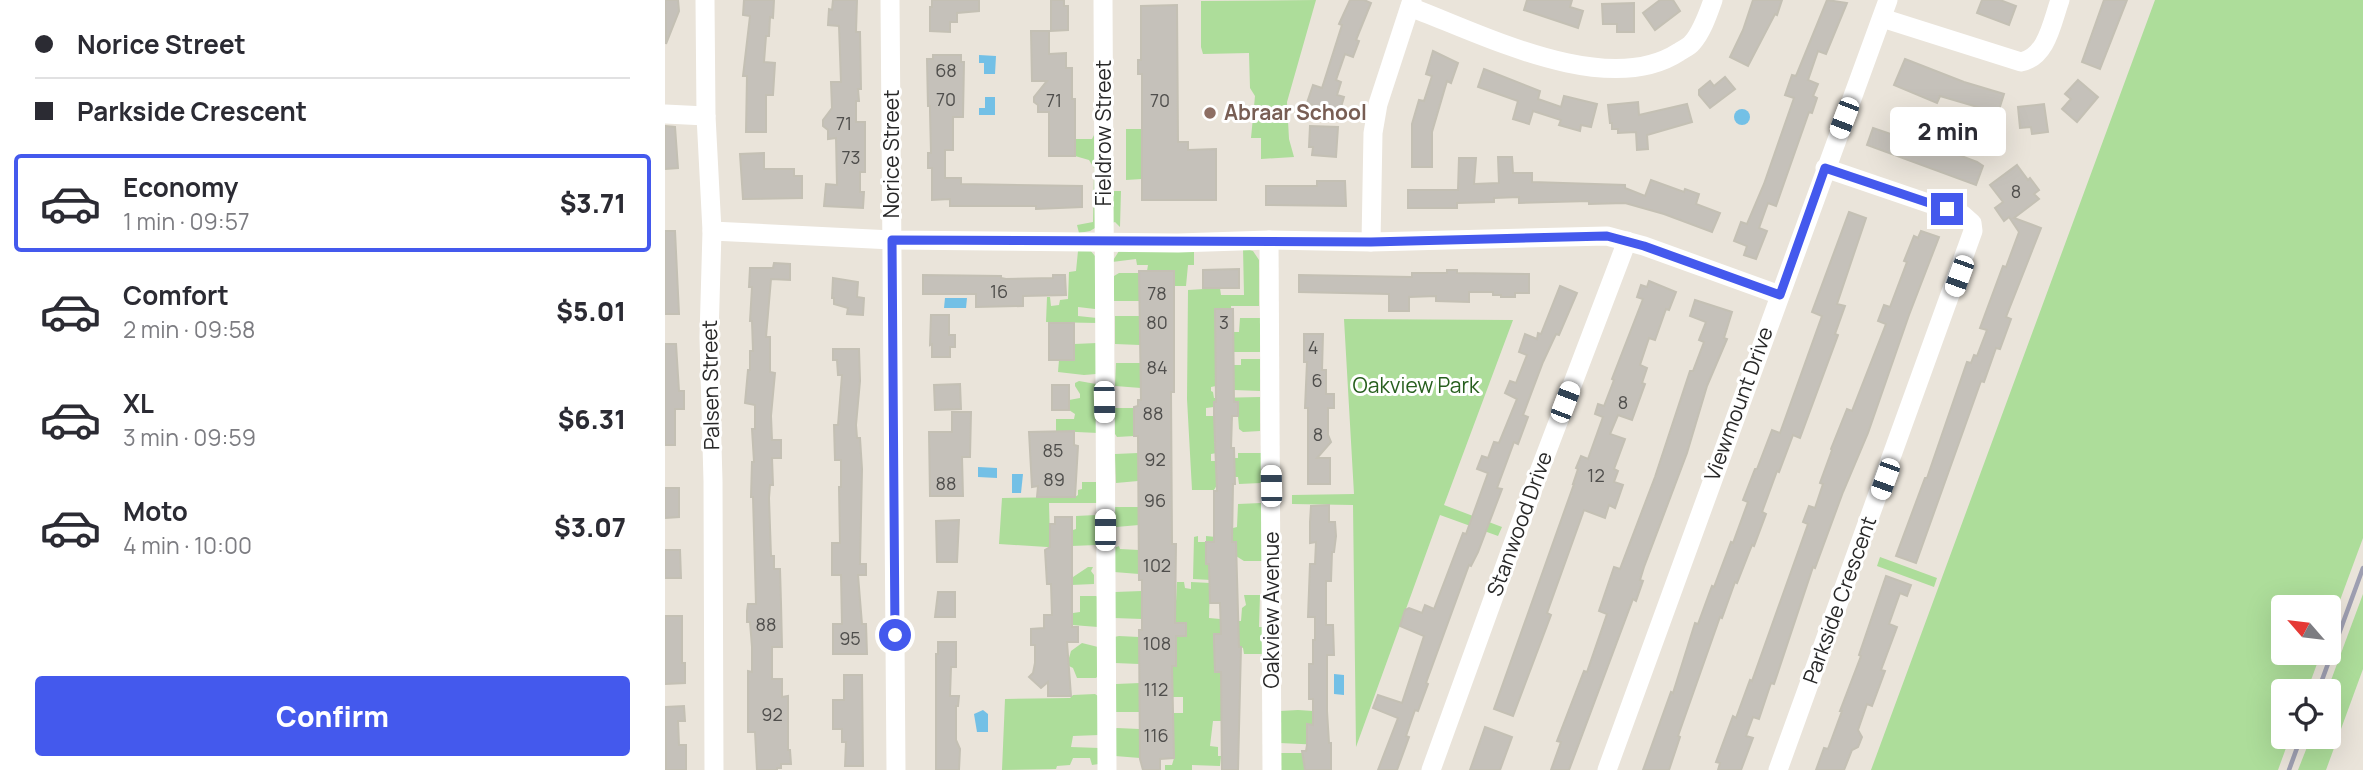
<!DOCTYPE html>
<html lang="en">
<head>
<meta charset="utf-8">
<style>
	:root { --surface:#fff; --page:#f2f2f3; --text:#2b2b33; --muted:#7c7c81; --line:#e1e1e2; --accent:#4459ed }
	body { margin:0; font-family:Manrope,sans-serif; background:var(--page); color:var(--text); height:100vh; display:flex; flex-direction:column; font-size:26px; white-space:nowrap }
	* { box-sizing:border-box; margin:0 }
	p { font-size:23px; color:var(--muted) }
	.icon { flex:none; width:38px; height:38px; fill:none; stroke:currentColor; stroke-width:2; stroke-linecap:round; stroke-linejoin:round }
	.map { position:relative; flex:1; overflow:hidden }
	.panel { display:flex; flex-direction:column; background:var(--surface); width:665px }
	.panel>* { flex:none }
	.top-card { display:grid; align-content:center; height:154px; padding:0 35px; background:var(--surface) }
	.needle { width:46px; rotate:298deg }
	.fabs { position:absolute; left:1606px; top:595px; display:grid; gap:14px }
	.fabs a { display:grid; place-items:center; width:70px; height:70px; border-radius:7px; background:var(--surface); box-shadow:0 7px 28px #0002; font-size:35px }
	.end { position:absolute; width:32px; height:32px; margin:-16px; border:9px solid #4459ed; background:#fff; box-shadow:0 0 0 4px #fff }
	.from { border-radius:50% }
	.bubble { position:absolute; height:49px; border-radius:7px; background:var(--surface); box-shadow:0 7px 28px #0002; font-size:23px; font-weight:800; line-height:49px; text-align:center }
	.car { position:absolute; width:21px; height:42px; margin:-21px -10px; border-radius:9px; box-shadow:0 0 5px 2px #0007; background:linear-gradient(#fff 24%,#345 0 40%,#fff 0 76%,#345 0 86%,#fff 0) }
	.top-card b { display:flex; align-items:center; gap:24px; height:66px; font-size:26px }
	.top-card b+b { border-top:2px solid var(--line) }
	.top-card i { width:18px; height:18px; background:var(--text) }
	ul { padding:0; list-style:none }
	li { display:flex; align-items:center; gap:21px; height:98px; margin:0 14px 10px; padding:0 21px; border:4px solid transparent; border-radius:7px }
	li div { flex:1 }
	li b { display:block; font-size:26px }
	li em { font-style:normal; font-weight:800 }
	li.active { border-color:var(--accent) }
	li>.icon { width:63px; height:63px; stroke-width:1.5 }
	.button { display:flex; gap:14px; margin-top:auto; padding:14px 35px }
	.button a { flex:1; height:80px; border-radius:7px; background:var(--accent); color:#fff; font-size:28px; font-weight:800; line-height:80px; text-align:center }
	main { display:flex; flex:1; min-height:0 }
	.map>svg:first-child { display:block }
</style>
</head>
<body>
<main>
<section class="panel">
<div class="top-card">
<b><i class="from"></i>Norice Street</b>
<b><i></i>Parkside Crescent</b>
</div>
<ul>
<li class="active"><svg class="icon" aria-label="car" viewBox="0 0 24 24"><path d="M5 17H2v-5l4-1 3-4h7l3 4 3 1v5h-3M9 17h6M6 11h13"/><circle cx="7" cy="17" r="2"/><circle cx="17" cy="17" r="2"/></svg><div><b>Economy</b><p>1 min · 09:57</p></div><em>$3.71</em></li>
<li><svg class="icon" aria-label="car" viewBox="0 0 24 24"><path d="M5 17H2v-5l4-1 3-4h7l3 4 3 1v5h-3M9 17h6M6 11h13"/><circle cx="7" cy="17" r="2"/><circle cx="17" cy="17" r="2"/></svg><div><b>Comfort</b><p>2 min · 09:58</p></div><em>$5.01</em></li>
<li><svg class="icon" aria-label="car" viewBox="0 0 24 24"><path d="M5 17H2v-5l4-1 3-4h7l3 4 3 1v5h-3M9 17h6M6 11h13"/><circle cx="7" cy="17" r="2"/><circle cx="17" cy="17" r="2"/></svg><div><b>XL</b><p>3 min · 09:59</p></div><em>$6.31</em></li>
<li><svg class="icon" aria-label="car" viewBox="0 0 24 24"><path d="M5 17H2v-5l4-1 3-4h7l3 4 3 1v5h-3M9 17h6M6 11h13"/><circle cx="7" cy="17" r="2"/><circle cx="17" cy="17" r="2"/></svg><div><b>Moto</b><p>4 min · 10:00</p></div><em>$3.07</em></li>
</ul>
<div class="button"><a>Confirm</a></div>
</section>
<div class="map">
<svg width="1698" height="770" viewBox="0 0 1698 770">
	<rect width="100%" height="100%" fill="#eae4da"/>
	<g fill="#addd9a">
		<polygon points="651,0 622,102 624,139 629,157 596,159 596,138 586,138 590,96 585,88 584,53 538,54 536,47 536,1"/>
		<polygon points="1490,0 1698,0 1698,538 1664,630 1664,607 1619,607 1619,653 1656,653 1642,691 1619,691 1619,737 1625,737 1613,770 1206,770"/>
		<polygon points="461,129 477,129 477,179 461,180"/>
		<polygon points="429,135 430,228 425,231 414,233 412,225 428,222 429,168 424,160 410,156 410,139 427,139"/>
		<polygon points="447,191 456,191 455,227 450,222 447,223"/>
		<polygon points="529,248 529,265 523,265 521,286 509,286 509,271 482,271 483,265 472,265 471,259 447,262 454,251"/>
		<polygon points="578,248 588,251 594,260 594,306 566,306 568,347 568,332 574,332 575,318 595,318 595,352 567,352 551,386 546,387 546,391 548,392 549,398 595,397 595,431 578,432 574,429 572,402 549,402 549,407 541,408 541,416 549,416 549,443 552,443 552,453 546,454 546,461 552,461 552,485 549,490 527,490 522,399 523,290 555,288 556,295 579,295"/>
		<polygon points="425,250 430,256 430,309 413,307 413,316 432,318 432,323 381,322 382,297 385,297 386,306 394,305 395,300 403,299 404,272 411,271 413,251"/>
		<polygon points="454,273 474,273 475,301 449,301 449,276"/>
		<polygon points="450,316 475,316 475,345 450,344"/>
		<polygon points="679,319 848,320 779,505 837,527 833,536 775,515 691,747 688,505 627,504 627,495 689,494"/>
		<polygon points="432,343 431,374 419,375 393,372 394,360 409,344"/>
		<polygon points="576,359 595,359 595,391 569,390 569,365 576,365"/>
		<polygon points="451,363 476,363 476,388 450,386"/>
		<polygon points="414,381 431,384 433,433 391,431 391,419 409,419 410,414 404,410 404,400 415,398 415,394 410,386 410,383"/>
		<polygon points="449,408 469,408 469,436 452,437 450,434"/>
		<polygon points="473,453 473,481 451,483 450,454"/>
		<polygon points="573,453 596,453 596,483 574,484 573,477 570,477 570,458 573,458"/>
		<polygon points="417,482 433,482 433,503 384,503 385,542 407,543 408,530 411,529 411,516 431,515 431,545 382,547 334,544 337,498 410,497 413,495 413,490 417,489"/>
		<polygon points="596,503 597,561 579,561 571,556 547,564 546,580 528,579 529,537 533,536 533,542 541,542 541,536 551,537 567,530 568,528 572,527 573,504"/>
		<polygon points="449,507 473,507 474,525 451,527"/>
		<polygon points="454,546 455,549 474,550 474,574 449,572 449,548"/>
		<polygon points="1215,557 1272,578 1269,587 1212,566"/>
		<polygon points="423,567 428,567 426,571 429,575 429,584 406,585 408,577"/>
		<polygon points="512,582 519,582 520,588 526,589 526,582 545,583 544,618 555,619 556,621 576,621 577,608 581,605 579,595 595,595 594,627 597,627 597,654 579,654 578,648 549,634 550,672 556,672 556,713 572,714 573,721 548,721 545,746 553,747 553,756 556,756 555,766 527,765 527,770 500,770 500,765 507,765 509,758 504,713 518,713 518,697 507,697 503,622 510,621"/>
		<polygon points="477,591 477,619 449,618 450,592"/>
		<polygon points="1698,594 1698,669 1661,770 1633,770 1646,737 1664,737 1664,691 1662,691"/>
		<polygon points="415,596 431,596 433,597 433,627 407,625 408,613 415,612"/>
		<polygon points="454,636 474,637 474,664 450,663 449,637"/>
		<polygon points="417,643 433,647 433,676 431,678 412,678 408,668 402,665 406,651"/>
		<polygon points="475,683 475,712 450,712 451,684"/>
		<polygon points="430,694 433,696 434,735 408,736 406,747 434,748 434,764 427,765 425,758 408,758 405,765 392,766 391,769 337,770 340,699 405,698 408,695"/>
		<polygon points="633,710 648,711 648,725 643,724 657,745 615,743 615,711"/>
		<polygon points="452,728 474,729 475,758 450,756 449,729"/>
		<polygon points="615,753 637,753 640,770 615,770"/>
	</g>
	<g fill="#73c0e6">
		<polygon points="314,55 331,56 330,74 319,74 319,63 314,63"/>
		<polygon points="320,97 330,97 330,115 314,115 314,108 320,108"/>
		<circle cx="1077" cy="117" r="8"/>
		<polygon points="280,298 302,298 301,308 279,308"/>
		<polygon points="313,467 332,468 332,478 313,477"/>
		<polygon points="347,474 358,474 356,493 347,493"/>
		<polygon points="669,674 679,675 679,695 669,694"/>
		<polygon points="318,710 323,714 323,732 312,732 309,714"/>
	</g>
	<g fill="#c5c1ba" stroke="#c4c0b4" stroke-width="2">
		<polygon points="0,0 13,0 14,11 1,44"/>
		<polygon points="79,0 109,0 108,18 105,17 104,36 101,36 99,62 110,63 108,95 101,95 101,132 81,132 82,76 78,76 85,16 78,15"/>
		<polygon points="168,0 192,0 191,32 195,32 196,89 193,89 194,101 191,101 191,122 200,122 200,172 195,172 195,192 199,192 198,208 159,206 161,184 172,185 171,138 163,139 163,130 158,126 158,120 167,108 166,82 176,82 174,26 163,25 164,9 167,10"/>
		<polygon points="267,0 314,0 314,11 292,13 292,22 285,22 285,32 265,31 265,7 267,7"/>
		<polygon points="386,0 399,0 399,6 403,6 403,30 386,31"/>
		<polygon points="685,0 699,0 706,3 691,40 694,41 688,57 680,54 671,80 676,82 672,95 679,97 674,114 642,103 648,85 657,88 677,25 674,24"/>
		<polygon points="862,0 907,0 905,7 918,11 913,28 859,10"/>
		<polygon points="995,0 1008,0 1015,11 990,30 978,13"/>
		<polygon points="1088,0 1117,0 1112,15 1110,14 1083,66 1065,57 1078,30"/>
		<polygon points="1162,0 1182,3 1161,54 1153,51 1143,80 1153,84 1148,96 1152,98 1147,113 1144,112 1111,206 1103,203 1094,228 1102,231 1091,259 1079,255 1082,246 1069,241 1076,222 1082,224 1099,184 1129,98 1120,95 1127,75 1131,76"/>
		<polygon points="1317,0 1335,0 1351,6 1344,25 1312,13"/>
		<polygon points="1439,0 1462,0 1435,69 1417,62"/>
		<polygon points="969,3 969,32 952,32 952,24 938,24 937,4"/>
		<polygon points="512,5 513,142 523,142 523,150 551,149 551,200 477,200 477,74 473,74 473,60 476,60 476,6"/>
		<polygon points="366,31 384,31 384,54 401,53 401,68 407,68 407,99 410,99 410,156 384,156 384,112 373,112 373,105 369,102 369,97 382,81 367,81"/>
		<polygon points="768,51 793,63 786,83 782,81 767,132 767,167 747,167 747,124 754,100 759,101 767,76 761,74"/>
		<polygon points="268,55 296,55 296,62 299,62 298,117 288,117 288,150 280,150 280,178 296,178 296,184 417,186 417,207 371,209 371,206 285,206 285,199 267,200 267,168 263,168 263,153 266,153 265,111 265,106 263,106 262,59 268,59"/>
		<polygon points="1240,59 1299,82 1339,94 1333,113 1275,96 1272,103 1229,85"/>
		<polygon points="819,69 875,91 873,99 896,107 899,96 932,104 926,127 916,125 915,131 894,125 896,120 868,111 864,124 848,119 853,101 813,87"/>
		<polygon points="1060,77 1070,89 1045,108 1034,95 1034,90 1045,81 1049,86"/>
		<polygon points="1413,80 1433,97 1412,122 1397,109 1406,99 1400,94"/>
		<polygon points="973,102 974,115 1022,104 1027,122 982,135 983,149 972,150 971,132 953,133 953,129 947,129 947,123 945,123 943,105"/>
		<polygon points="1379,104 1383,132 1367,134 1366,127 1355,128 1353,107"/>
		<polygon points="0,126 10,127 13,168 0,169"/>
		<polygon points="645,126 673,127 671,157 647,155 648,147 644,147"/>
		<polygon points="1208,128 1246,141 1248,141 1250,135 1285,148 1283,151 1312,162 1318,166 1311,185 1202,145"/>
		<polygon points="99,153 99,169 129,169 129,176 137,176 137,198 78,199 75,154"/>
		<polygon points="833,157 847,157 848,173 867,173 867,182 960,185 960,188 980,196 986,180 1019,192 1020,189 1034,194 1031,204 1055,213 1047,232 999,214 960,203 924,204 924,201 854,203 854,197 829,198 829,202 792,203 792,208 743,208 743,190 793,190 794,158 811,158 809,184 834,183"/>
		<polygon points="1352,165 1363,180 1365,178 1374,190 1369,194 1374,199 1349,218 1376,228 1341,317 1346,319 1335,349 1331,348 1319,382 1316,381 1251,563 1231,556 1260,478 1262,478 1302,362 1306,363 1309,355 1312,356 1322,330 1315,328 1338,266 1341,267 1354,232 1344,217 1339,221 1330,208 1338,202 1325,185"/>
		<polygon points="652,181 680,181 681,206 601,205 601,186 652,186"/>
		<polygon points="1184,212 1201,218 1172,304 1180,306 1170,334 1173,335 1135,438 1128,435 1114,472 1112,471 1097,512 1101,514 1089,546 1087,545 1072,583 1070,582 1057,618 1055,617 1013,736 1015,737 1004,770 978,770 1006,692 1008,693 1030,623 1033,624 1047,586 1049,587 1066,542 1068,543 1083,502 1078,500 1090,469 1092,469 1107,430 1115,433 1157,316 1147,312"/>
		<polygon points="0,231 10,231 14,314 0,314"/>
		<polygon points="1256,231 1274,237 1244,315 1203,433 1178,492 1150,568 1148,567 1109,684 1106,683 1094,719 1088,717 1081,736 1088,738 1076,770 1053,770 1055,763 1051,762 1068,716 1071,718 1085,680 1087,681 1143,524 1138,522 1144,506 1150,508 1158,484 1155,483 1167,450 1166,449 1182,409 1187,411 1221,324 1213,321 1219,305 1225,307 1242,262 1239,261 1249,236 1253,238"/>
		<polygon points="109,263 125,264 125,280 106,279 101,337 105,337 105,372 110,373 106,416 107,440 116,440 116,458 107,458 108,485 105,485 104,498 106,556 109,556 109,569 115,569 116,603 117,647 107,647 107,679 117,679 117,697 123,696 123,750 125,750 126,764 116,764 116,768 112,768 112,770 92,770 90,732 83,732 83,671 87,672 87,647 85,622 82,622 82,611 83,604 91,604 88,497 86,497 87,462 89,462 87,429 90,429 90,405 80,403 83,370 85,370 85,351 88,351 87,321 85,321 87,287 84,287 85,268 108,268"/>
		<polygon points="574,269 574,288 538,288 538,270"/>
		<polygon points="782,270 792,270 792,273 864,274 864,293 850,293 850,297 836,297 836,295 828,295 828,292 804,292 804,302 771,301 771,296 744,297 744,311 724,311 724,294 634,292 634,275 747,277 747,273 782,273"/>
		<polygon points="474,271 509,271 509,392 506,392 507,544 511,544 510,623 521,623 521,636 511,636 511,666 507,666 509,758 495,759 495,770 478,770 475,759 474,630 477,630 477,580 474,580 473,436 469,436 469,407 473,406 473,400 476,400"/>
		<polygon points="258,275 336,276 336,278 341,279 388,278 388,275 400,275 401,295 358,296 358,306 311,307 311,294 258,294"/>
		<polygon points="168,278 193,282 192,297 199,298 198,315 182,314 183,308 169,304 169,298 167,298"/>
		<polygon points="984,281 1011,292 1004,310 1001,309 990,340 984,338 975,365 982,368 977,383 980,384 967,420 953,415 945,434 960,439 949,469 953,471 949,482 958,485 950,508 944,505 940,518 919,510 882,613 886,615 848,716 829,709 909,484 908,484 913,469 911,468 916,456 923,459 938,417 930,414 933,404 939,406 949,380 947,379 978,299 972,297 976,285 982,287"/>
		<polygon points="895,286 912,293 894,335 891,334 878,362 858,415 863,417 853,444 849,442 832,488 837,489 813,552 806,566 804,565 761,683 763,684 753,711 750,710 741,736 744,737 732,770 713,770 733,718 708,708 713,695 737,703 759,636 735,626 740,610 744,608 757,613 760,605 769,609 798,533 801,534 823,473 812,469 817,456 823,458 829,442 834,443 852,399 840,393 845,381 851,383 862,355 854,352 860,334 872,339 873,333 876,334"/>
		<polygon points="1030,300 1067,312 1059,338 1062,339 1042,386 1022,453 979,567 975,580 978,581 971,601 968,599 904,770 886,770 896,742 892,741 919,671 922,672 942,614 934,611 949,567 955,569 990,477 1025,371 1028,371 1039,342 1034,340 1041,322 1025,316"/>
		<polygon points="550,309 568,309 569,402 573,402 573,416 567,416 566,448 569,448 570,484 568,484 567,542 571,542 574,647 576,647 573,770 557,770 556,672 550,672 549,643 549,634 556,634 555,603 545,603 544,564 541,564 541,542 549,542 549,491 552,491 549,416 549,402 551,402"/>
		<polygon points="266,315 284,315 284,335 290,335 290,347 285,347 285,357 267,357 267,344 265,345"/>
		<rect x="384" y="323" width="25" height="37"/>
		<polygon points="639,334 658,334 657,370 661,370 661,394 669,394 669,408 663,408 663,435 666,442 652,458 665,458 665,484 643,484 643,408 640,408 642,362 639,362"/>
		<polygon points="0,344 11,344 14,391 19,391 19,409 10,409 10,445 0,445"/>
		<polygon points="168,349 194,349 195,381 191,425 192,438 195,438 197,469 195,564 201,564 201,575 193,575 197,624 201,624 202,654 168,654 168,624 177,624 176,575 167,575 167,543 175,543 174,487 176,487 176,460 170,460 169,425 173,425 177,375 173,375 172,360 168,360"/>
		<polygon points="295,384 296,409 270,410 269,385"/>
		<rect x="387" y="385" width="17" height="25"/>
		<polygon points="287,412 306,412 305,457 297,457 298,496 265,496 264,432 287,432"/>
		<polygon points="409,431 409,445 413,446 410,497 372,497 373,486 367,487 364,432"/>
		<polygon points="0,488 14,488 14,517 0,518"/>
		<polygon points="664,505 664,522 670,522 671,536 669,552 667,552 666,581 661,581 661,625 668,625 669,655 662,655 662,711 664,743 666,743 666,770 640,770 637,751 641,751 642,745 642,724 648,725 648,699 644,699 644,664 648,664 648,640 650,640 650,617 643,617 645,564 650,564 651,542 645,543 645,522 646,506"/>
		<polygon points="390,517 407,517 407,627 413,627 413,642 402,642 406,696 383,696 383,682 376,688 364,677 368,673 370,663 370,645 366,645 366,629 379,628 379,615 387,615 386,584 382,584 380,550 385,547 385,524 390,524"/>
		<polygon points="294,520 292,562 272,562 271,521"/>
		<polygon points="0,550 15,550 16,578 0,578"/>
		<polygon points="1221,576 1246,585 1242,596 1235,593 1224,624 1232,627 1216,670 1220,671 1207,706 1202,704 1193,730 1197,737 1193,747 1187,750 1179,770 1151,770 1159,748 1163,749 1177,711 1175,711 1196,656 1194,655"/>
		<polygon points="273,592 290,592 290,617 270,617"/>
		<polygon points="0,616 17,616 17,663 20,663 20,683 0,684"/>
		<polygon points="273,642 291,642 291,667 286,667 285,696 294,696 293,706 291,706 291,740 295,749 294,770 271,770 271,654 273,654"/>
		<polygon points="179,675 197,675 198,766 180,766 181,742 177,742 177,729 168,729 168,700 179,700"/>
		<polygon points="19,706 20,721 13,721 14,745 21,745 21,770 1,770 0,707"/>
		<polygon points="820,727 847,737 835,770 805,770"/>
	</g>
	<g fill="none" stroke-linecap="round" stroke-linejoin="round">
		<g stroke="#fff" stroke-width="19">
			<polyline points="40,0 41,116 47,231 44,337 48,481 49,770"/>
			<polyline points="225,0 231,770"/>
			<polyline points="438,0 442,770"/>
			<path d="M745,7C817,34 942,99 1014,52C1018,49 1024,47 1027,43C1037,32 1043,14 1048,0"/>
			<path d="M1217,18L1356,62C1382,57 1387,22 1395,0"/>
			<polyline points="0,114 41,116"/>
			<polyline points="47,231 227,240 513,243 604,240 706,242 942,236 979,246 1115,295"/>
			<polyline points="604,240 607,770"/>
			<polyline points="706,242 708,133 713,104 747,0"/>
			<polyline points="766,770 874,472 962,241"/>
			<polyline points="942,770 1223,0"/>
			<polyline points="1113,770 1308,231 1307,223 1298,215 1160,168"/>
		</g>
		<g stroke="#9e9fb1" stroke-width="4.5">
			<polyline points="1653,691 1698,568"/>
			<polyline points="1624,770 1636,737"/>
		</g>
	</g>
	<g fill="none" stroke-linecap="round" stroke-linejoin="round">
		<polyline stroke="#4459ed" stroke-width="9" points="230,635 227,240 706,242 942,236 979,246 1115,295 1160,168 1282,209"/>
	</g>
	<circle fill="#8d6e63" stroke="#fff" stroke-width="2.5" cx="545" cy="113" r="7"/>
	<g text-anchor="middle" stroke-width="6" stroke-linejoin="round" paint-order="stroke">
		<g font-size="18" fill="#4f4e4c">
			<text x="281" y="77">68</text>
			<text x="281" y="106">70</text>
			<text x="389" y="107">71</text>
			<text x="495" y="107">70</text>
			<text x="179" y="130">71</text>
			<text x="186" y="164">73</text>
			<text x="1351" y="198">8</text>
			<text x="334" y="298">16</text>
			<text x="492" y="300">78</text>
			<text x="492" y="329">80</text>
			<text x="559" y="329">3</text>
			<text x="648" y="354">4</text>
			<text x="492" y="374">84</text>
			<text x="652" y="387">6</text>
			<text x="958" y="409">8</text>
			<text x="488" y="420">88</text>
			<text x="653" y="441">8</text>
			<text x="388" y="457">85</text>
			<text x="490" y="466">92</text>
			<text x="931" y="482">12</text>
			<text x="389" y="486">89</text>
			<text x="281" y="490">88</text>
			<text x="490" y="507">96</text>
			<text x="492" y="572">102</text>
			<text x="101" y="631">88</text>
			<text x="185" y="645">95</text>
			<text x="492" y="650">108</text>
			<text x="491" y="696">112</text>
			<text x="107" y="721">92</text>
			<text x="491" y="742">116</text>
		</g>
		<g font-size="21" font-weight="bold" fill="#785e54" stroke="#fff" text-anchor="start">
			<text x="559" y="120">Abraar School</text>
		</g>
		<g font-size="21" fill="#282828" stroke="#fff">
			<text transform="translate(439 133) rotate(-90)" y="7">Fieldrow Street</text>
			<text transform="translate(227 154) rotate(-90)" y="7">Norice Street</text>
			<text transform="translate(46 385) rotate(-91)" y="7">Palsen Street</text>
			<text transform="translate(1074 404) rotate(-70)" y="7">Viewmount Drive</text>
			<text transform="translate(855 524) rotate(-70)" y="7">Stanwood Drive</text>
			<text transform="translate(1175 600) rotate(-70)" y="7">Parkside Crescent</text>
			<text transform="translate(607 610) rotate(-90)" y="7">Oakview Avenue</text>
		</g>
		<g font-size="21" fill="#275f1e" stroke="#fff">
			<text x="751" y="393">Oakview Park</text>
		</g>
	</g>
</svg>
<div class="fabs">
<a><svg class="needle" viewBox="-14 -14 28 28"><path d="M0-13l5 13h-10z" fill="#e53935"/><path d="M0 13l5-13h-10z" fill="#7c7c81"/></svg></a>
<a><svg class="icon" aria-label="locate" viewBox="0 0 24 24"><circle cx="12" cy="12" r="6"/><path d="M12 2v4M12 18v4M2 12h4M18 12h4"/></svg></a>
</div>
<i class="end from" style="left:230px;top:635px"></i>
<i class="end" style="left:1282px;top:209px"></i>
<div class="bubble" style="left:1225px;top:107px;width:116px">2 min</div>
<i class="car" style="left:1179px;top:118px;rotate:201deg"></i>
<i class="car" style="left:1294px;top:276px;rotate:200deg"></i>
<i class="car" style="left:439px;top:402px;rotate:179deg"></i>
<i class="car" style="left:900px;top:402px;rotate:21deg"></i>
<i class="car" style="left:1220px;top:479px;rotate:200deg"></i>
<i class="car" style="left:606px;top:486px;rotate:359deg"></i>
<i class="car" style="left:440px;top:530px;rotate:0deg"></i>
</div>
</main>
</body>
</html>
